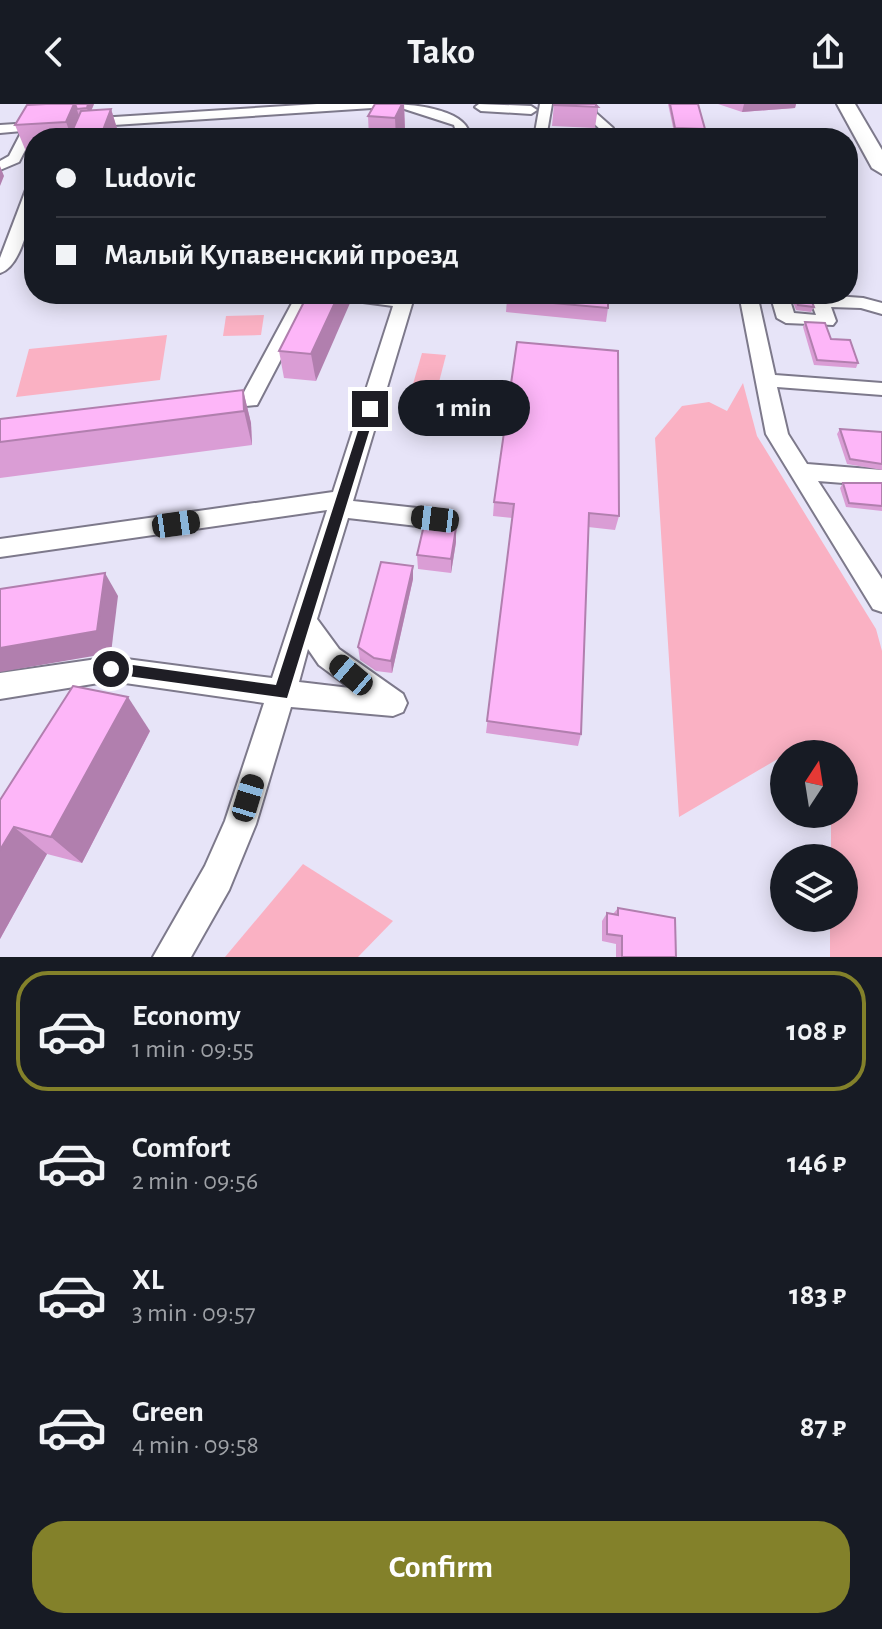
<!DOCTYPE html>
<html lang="en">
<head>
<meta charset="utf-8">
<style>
	:root { --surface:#171b24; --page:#242831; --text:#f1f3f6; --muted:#9ea1a6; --line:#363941; --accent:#83812a }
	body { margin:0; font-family:"Alegreya Sans",sans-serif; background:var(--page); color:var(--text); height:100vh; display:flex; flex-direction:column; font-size:30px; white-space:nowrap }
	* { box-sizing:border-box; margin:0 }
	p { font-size:26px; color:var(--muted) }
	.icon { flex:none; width:44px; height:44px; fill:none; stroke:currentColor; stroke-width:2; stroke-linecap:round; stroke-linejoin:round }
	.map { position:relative; height:853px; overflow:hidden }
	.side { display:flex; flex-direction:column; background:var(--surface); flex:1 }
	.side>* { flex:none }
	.banner { position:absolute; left:24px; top:24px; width:834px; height:176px; border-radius:32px; box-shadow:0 4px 20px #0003; display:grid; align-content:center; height:176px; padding:0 32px; background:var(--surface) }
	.needle { width:52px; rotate:12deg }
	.controls { position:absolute; left:770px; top:636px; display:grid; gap:16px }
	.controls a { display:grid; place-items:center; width:88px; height:88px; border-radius:50%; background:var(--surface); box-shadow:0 4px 20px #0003; font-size:40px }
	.end { position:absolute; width:36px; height:36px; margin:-18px; border:10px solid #1f1e25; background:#fff; box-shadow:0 0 0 4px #fff }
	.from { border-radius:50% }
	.bubble { position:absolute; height:56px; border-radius:28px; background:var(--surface); box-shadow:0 4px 20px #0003; font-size:26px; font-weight:700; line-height:56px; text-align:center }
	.car { position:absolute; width:24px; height:48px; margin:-24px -12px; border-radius:10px; box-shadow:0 0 6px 2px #0007; background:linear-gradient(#222 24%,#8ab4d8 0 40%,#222 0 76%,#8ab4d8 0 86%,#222 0) }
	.banner b { display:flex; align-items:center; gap:28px; height:76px; font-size:30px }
	.banner b+b { border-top:2px solid var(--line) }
	.banner i { width:20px; height:20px; background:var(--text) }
	ul { padding:14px 0 0; list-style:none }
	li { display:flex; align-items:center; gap:24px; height:120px; margin:0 16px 12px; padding:0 16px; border:4px solid transparent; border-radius:32px }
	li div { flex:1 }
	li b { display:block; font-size:30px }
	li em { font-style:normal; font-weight:700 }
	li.active { border-color:var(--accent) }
	li>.icon { width:72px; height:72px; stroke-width:1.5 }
	.button { display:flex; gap:16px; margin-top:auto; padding:16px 32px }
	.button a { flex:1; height:92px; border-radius:32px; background:var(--accent); color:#fff; font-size:32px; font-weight:700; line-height:92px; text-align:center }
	header { display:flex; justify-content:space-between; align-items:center; height:104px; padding:0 32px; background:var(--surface); font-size:36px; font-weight:700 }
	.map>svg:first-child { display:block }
</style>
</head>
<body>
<header><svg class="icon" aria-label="back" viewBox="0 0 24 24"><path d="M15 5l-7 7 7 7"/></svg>Tako<svg class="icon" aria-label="share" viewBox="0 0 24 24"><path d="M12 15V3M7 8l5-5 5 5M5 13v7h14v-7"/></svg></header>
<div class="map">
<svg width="882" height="853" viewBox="0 0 882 853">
	<rect width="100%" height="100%" fill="#e7e4f8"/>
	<g fill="#fab1c3">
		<polygon points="264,211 261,231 223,232 226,212"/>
		<polygon points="167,231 160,276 16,293 29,245"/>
		<polygon points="422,249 446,251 438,282 413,280"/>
		<polygon points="743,279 757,332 876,525 882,547 882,853 830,853 830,814 844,814 844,754 831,754 831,710 844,710 844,650 822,650 810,636 679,713 655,334 682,302 709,298 727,307"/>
		<polygon points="303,760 393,817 358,853 225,853"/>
	</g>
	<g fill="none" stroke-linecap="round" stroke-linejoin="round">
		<g stroke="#7d798b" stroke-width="4">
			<g id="minor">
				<polygon points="317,0 378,0 372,4 83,23 77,19 83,15"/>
				<path d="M389,0C412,0 470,5 470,34H458L454,21Z"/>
				<polygon points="479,0 531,2 537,6 531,10 481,7 475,3"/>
				<polygon points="540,0 552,0 546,34 534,34"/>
				<polygon points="583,0 595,0 596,9 613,24 616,34 604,34 603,28 584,10"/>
				<polygon points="47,18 53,22 51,25 35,27 19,58 0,66 0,57 9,52 22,27 0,29 0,21"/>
				<polygon points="313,30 346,30 352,34 307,34"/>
				<path d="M34,79C34,101 24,162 0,169V154L27,83Z"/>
				<polygon points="297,190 315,190 257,301 206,306 203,301 206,296 243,290"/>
				<path d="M357,190H415L353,397L435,406L443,409L447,415L443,421L435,424L348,414L317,515L339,545L403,590L407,599L403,608L393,612L291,603L256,720L229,786L191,853H153L205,762L225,717L264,599L111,577L0,595V569L111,553L272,574L327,406L0,453V435L333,388L393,202L363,198ZM308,545L319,561L350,584L299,578Z"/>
				<polygon points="739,190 757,190 775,271 882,279 882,291 777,283 788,330 807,360 882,366 882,382 818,377 882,475 882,508 873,505 766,330"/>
				<polygon points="770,190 788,190 794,209 816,211 808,190 863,194 882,199 882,210 861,204 831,203 836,217 833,221 786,219 777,214"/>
			</g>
		</g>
		<g stroke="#7d798b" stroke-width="4">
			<polygon id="highway" points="837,0 855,0 882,46 882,70 872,64"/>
		</g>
		<use href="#minor" fill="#fff" fill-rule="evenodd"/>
		<use href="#highway" fill="#fff" fill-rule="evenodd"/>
	</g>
	<g fill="#da9dd5">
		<polygon points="94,0 91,7 111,5 119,31 118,34 34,34 34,49 27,50 15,21"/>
		<polygon points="404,0 405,28 403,34 369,34 368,12"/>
		<polygon points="554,0 598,3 595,24 552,22"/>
		<polygon points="668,0 698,0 705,25 704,29 674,28"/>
		<polygon points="718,0 796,0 795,4 742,8"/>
		<polygon points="308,190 316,277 284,274 279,247"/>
		<polygon points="790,190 809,190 814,203 811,208 796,206"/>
		<polygon points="507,195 608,204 606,218 506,208"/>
		<polygon points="805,218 831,235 858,259 856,264 814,261 803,223"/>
		<polygon points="243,286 251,319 252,341 0,374 0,315"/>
		<polygon points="840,325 882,328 882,366 847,360 837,330"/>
		<polygon points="843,379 882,379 882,407 846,403 840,384"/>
		<polygon points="494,398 619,412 615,426 588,423 581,630 578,642 486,629 512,414 493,412"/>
		<polygon points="456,438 451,469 418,465 417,451"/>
		<polygon points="413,462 413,475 392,569 376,567 360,556 358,543"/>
		<polygon points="150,627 82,759 47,750 0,835 0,696"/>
		<polygon points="618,804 676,853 616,853 616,840 602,837 602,817 607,809 613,810"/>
	</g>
	<g fill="#b17fae">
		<polygon points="74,0 75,0 84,26 72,34 66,18"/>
		<polygon points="88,0 94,0 89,12 87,4"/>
		<polygon points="402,0 404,0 405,28 403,34 396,34 395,14"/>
		<polygon points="744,0 796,0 795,4 742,8"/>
		<polygon points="111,5 119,31 118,34 100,34"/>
		<polygon points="0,62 4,72 0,82"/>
		<polygon points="339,190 354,190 316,277 311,250"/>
		<polygon points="243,286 251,319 252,341 244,307"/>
		<polygon points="456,424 456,438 451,469 451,455"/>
		<polygon points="413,462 413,475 392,569 391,557"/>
		<polygon points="105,469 118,492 111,549 0,568 0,544"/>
		<polygon points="128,593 150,627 82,759 51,733"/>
		<polygon points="14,723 47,750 0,835 0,746"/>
	</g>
	<g fill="#fdb6f8" stroke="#b17fae" stroke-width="2">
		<polygon points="46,0 74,0 66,18 15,21 27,1"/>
		<polygon points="75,0 88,0 87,4 77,5"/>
		<polygon points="375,0 402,0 395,14 368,12"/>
		<polygon points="554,0 595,0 598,3 554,1"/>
		<polygon points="670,0 698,0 705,25 675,24"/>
		<polygon points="111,5 100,34 69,34 81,7"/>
		<polygon points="704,30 723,31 724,34 705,34"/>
		<polygon points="308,190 339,190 311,250 279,247"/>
		<polygon points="508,190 608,190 608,204 507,195"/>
		<polygon points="794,190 809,190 814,203 798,201"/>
		<polygon points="805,218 825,219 831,235 850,236 858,259 817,256"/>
		<polygon points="517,238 618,247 619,412 589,409 581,630 487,617 514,400 494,398"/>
		<polygon points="243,286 244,307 0,338 0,315"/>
		<polygon points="840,325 882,328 882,360 850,355"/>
		<polygon points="843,379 882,379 882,402 849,399"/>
		<polygon points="424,421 456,424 451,455 417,451"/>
		<polygon points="381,458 413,462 391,557 374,554 358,543"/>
		<polygon points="105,469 97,527 0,544 0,485"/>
		<polygon points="73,582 128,593 51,733 14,723 0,746 0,696"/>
		<polygon points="618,804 675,814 676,853 622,853 622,832 607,830 607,809 618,811"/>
	</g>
	<polygon fill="#1f1e25" points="366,302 376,305 287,594 106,569 106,560 111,558 276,581"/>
</svg>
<div class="controls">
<a><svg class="needle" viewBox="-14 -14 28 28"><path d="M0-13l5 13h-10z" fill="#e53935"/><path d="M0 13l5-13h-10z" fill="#9ea1a6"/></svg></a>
<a><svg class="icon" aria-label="layers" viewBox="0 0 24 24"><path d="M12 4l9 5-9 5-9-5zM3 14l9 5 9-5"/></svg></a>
</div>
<i class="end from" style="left:111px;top:565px"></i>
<i class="end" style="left:370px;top:305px"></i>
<div class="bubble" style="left:398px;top:276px;width:132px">1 min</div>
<i class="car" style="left:435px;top:415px;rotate:277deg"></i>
<i class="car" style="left:176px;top:420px;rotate:82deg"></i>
<i class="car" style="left:351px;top:571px;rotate:310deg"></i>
<i class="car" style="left:248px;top:694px;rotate:17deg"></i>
<div class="banner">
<b><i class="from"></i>Ludovic</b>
<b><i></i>Малый Купавенский проезд</b>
</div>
</div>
<section class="side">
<ul>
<li class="active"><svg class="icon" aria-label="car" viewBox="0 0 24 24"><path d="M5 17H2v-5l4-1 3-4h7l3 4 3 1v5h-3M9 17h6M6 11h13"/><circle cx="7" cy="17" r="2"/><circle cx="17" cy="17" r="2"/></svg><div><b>Economy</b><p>1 min · 09:55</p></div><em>108 ₽</em></li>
<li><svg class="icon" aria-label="car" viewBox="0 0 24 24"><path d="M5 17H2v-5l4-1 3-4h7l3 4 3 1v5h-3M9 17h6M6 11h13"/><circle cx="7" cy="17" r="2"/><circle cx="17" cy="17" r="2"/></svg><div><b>Comfort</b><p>2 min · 09:56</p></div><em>146 ₽</em></li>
<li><svg class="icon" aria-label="car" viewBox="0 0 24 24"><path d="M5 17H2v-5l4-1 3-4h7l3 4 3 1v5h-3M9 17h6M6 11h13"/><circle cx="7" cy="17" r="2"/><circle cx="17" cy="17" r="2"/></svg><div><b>XL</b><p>3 min · 09:57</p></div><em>183 ₽</em></li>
<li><svg class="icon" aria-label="car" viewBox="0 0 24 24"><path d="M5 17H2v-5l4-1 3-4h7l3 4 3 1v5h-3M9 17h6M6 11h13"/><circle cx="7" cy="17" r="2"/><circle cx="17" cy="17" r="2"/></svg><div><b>Green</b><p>4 min · 09:58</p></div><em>87 ₽</em></li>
</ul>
<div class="button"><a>Confirm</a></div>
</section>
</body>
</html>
